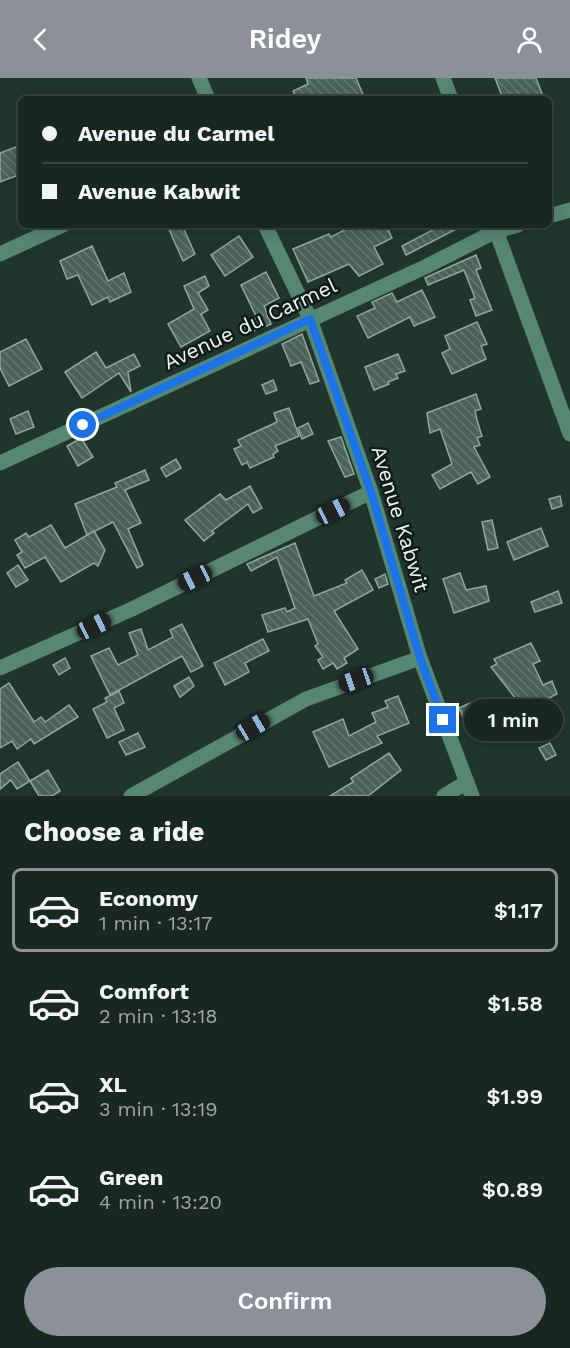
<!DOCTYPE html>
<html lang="en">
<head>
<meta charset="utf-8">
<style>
	:root { --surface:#182821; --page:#21302a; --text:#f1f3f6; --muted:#9fa6a5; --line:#36443f; --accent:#8c9099 }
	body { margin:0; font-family:"Work Sans",sans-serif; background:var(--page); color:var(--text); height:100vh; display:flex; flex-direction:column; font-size:22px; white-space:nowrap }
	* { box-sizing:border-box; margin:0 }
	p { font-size:20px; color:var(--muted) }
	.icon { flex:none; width:33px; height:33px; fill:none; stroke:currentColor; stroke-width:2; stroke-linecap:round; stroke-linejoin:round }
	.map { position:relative; height:718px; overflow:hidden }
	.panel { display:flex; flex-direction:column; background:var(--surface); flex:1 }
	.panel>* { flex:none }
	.hud { position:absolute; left:18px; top:18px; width:534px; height:132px; border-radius:9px; box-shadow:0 3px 15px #0003,0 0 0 2px var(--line); display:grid; align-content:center; height:132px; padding:0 24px; background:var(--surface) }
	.end { position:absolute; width:27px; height:27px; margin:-14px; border:8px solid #1a73e8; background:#fff; box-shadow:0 0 0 3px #fff }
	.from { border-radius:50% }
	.bubble { position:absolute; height:42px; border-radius:21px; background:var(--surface); box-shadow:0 3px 15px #0003,0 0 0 2px var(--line); font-size:20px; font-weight:600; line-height:42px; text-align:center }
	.car { position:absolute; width:18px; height:36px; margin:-18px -9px; border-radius:8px; box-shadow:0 0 4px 2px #0007; background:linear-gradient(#222 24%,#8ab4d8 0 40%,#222 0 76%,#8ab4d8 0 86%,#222 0) }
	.hud b { display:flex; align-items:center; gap:21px; height:57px; font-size:22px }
	.hud b+b { border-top:2px solid var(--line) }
	.hud i { width:15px; height:15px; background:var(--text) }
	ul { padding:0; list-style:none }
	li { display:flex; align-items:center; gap:18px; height:84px; margin:0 12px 9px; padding:0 12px; border:3px solid transparent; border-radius:9px }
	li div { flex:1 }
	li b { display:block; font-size:22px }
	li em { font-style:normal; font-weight:600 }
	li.active { border-color:var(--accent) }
	li>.icon { width:54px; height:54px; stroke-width:1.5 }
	h2 { padding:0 24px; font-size:27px; line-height:72px }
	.action { display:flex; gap:12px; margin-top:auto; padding:12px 24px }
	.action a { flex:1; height:69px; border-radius:36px; background:var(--accent); color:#fff; font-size:24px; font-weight:600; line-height:69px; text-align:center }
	header { display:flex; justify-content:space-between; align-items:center; height:78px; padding:0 24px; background:var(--accent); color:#fff; font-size:27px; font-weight:600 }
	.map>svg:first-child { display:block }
</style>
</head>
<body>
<header><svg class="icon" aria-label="back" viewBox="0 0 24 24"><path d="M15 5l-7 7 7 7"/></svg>Ridey<svg class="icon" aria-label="person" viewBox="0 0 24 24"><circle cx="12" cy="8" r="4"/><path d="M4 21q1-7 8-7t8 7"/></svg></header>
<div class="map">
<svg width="570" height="718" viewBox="0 0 570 718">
	<defs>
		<pattern id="building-back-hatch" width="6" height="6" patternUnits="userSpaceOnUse" patternTransform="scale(1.5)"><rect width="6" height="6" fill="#4a6257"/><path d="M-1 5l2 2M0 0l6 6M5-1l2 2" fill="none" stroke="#647970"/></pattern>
	</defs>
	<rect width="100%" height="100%" fill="#20362c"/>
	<g fill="url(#building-back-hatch)" stroke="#8fa89c" stroke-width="1.5">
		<polygon points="306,0 356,0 365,21 297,21 293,13 308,6"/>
		<polygon points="495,0 536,0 544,21 503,21"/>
		<polygon points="21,67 21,96 0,104 0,75"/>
		<polygon points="167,147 182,147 195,176 183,183"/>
		<polygon points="354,147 386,147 392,160 374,169 383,186 359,198 349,186 308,204 293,171 329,156 331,159"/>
		<polygon points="442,147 464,147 406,177 402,168"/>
		<polygon points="239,158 253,179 225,198 211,177"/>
		<polygon points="92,168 108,203 124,195 131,214 110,224 108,219 92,227 78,197 67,201 60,183"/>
		<polygon points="476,177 481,190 476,192 492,232 476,238 470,222 475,220 464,192 428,207 425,200"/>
		<polygon points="266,194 279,220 264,228 271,246 244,257 240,247 257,240 241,207"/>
		<polygon points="205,198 209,208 198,215 208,232 201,236 210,253 181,269 168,246 194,231 184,208"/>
		<polygon points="422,212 435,239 414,248 410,239 368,260 357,238 375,230 372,224 392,215 397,224"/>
		<polygon points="477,244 487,266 481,268 486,281 452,296 442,275 450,271 445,258"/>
		<polygon points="302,256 319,303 310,306 301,284 291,288 282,266"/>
		<polygon points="26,261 42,291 9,308 0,290 0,274"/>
		<polygon points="96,274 106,290 134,276 140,288 128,294 131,314 119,295 82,320 65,294"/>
		<polygon points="398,276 405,293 396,296 398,300 388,304 389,306 374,312 365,289"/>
		<polygon points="273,302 277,312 266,316 262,307"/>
		<polygon points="476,316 481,331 475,333 477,342 482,358 477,360 480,367 474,369 490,399 478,406 471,394 440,411 432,397 452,386 440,351 430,355 427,335"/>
		<polygon points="289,330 299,358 275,368 278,373 273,376 274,379 250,390 247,384 242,387 234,371 241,368 238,362 277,344 274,335"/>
		<polygon points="28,333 34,349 16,356 10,341"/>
		<polygon points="308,345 313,356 302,361 298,350"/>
		<polygon points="341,359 354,396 345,399 328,363"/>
		<polygon points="81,360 93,379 78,388 67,368"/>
		<polygon points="176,381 181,390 166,399 161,390"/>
		<polygon points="145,392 149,402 125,412 141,445 128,451 143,487 137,490 113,444 87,457 75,426 117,409 115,405"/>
		<polygon points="250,408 262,430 253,435 248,426 212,453 214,455 204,463 185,442 220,416 226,422"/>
		<polygon points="560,418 562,428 552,431 549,421"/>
		<polygon points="492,442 498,470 488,472 482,444"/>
		<polygon points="51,447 65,470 94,453 105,472 98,488 94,485 61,504 45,479 25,490 17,477 22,474 15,462 26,455 29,459"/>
		<polygon points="541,450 548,468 514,482 507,464"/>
		<polygon points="295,465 314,518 347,505 345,502 362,492 373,512 334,533 358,571 344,580 347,585 337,591 333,585 323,591 318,582 323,579 315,568 318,566 308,541 268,554 262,537 285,530 287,534 295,530 277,479 251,493 247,486"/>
		<polygon points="18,487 28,502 16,509 7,495"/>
		<polygon points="460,495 466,512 486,508 489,523 454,535 443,501"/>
		<polygon points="385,496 388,506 379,510 375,501"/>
		<polygon points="558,513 562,525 535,534 531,524"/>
		<polygon points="182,546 203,588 191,594 182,578 110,617 91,578 109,570 118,587 138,577 129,555 141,551 148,572 173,559 170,552"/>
		<polygon points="263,561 269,573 245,585 249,594 225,607 214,585"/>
		<polygon points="531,565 540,583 533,586 543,607 552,603 557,616 549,620 558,637 537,646 539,650 517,658 506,630 511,628 509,624 516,621 491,589 497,586 494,581"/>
		<polygon points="65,580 70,590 59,597 53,587"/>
		<polygon points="189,599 194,608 180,619 174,608"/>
		<polygon points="9,605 34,644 41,639 45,644 69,627 78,639 34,666 31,661 17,671 12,663 0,670 0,611"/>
		<polygon points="119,613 124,625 114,630 124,652 107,660 93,631 107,624 105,620"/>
		<polygon points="398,618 409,645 377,658 382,665 329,689 313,654 343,641 349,658 376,644 372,635 388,629 385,623"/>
		<polygon points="470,625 474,635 466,646 459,630"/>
		<polygon points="138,655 145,669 126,677 119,664"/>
		<polygon points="550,665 556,677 546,682 539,670"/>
		<polygon points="389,675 401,692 368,718 330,718 353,704 351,700"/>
		<polygon points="18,684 30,703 17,711 11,702 0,711 0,696"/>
		<polygon points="48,692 60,713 52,718 39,718 30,703"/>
	</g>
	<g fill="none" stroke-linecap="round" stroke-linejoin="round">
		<g stroke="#568772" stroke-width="15">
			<polyline points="199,0 208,21"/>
			<polyline points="443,0 451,21"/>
			<polyline points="549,138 570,132"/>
			<polyline points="265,147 310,241 371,414 420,580 472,718"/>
			<polyline points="494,147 570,356"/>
			<polyline points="0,176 63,147"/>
			<polyline points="0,385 425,189 496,153 518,147"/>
			<polyline points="0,590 132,531 371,414"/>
			<polyline points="131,718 306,621 420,580"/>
			<polyline points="444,718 467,704"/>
		</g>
	</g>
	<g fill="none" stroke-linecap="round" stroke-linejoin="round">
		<polyline stroke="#1a73e8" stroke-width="8" points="83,347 310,241 371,414 420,580 443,642"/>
	</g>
	<g text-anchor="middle" stroke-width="5" stroke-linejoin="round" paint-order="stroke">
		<g font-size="21" fill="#eaf7f1" stroke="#111b17">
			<text transform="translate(250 246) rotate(-25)" y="7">Avenue du Carmel</text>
			<text transform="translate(400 441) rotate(73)" y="7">Avenue Kabwit</text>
		</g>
	</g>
</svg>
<i class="end from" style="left:83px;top:347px"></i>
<i class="end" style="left:443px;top:642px"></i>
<div class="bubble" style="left:464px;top:621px;width:99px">1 min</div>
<i class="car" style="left:333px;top:433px;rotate:64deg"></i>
<i class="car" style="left:195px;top:500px;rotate:245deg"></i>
<i class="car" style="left:94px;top:548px;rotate:65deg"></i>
<i class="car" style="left:356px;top:602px;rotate:251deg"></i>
<i class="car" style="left:253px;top:649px;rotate:60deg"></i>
<div class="hud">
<b><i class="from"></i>Avenue du Carmel</b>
<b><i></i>Avenue Kabwit</b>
</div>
</div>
<section class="panel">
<h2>Choose a ride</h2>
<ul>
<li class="active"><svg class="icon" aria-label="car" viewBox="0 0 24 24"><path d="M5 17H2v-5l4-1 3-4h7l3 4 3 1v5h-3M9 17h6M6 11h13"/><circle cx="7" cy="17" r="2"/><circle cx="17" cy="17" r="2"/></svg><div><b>Economy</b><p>1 min · 13:17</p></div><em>$1.17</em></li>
<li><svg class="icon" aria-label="car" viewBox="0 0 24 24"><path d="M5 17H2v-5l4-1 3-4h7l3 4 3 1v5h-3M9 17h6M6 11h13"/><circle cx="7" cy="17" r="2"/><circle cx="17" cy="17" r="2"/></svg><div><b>Comfort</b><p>2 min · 13:18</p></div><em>$1.58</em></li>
<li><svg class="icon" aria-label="car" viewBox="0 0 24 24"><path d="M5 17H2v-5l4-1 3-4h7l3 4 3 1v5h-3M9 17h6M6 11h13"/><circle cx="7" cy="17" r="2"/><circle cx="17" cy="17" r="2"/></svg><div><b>XL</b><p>3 min · 13:19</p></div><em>$1.99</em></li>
<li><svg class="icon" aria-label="car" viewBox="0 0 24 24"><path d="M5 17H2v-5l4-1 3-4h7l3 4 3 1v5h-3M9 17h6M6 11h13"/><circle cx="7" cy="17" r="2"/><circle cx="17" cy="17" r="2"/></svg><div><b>Green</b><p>4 min · 13:20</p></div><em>$0.89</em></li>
</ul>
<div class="action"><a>Confirm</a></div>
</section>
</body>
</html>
